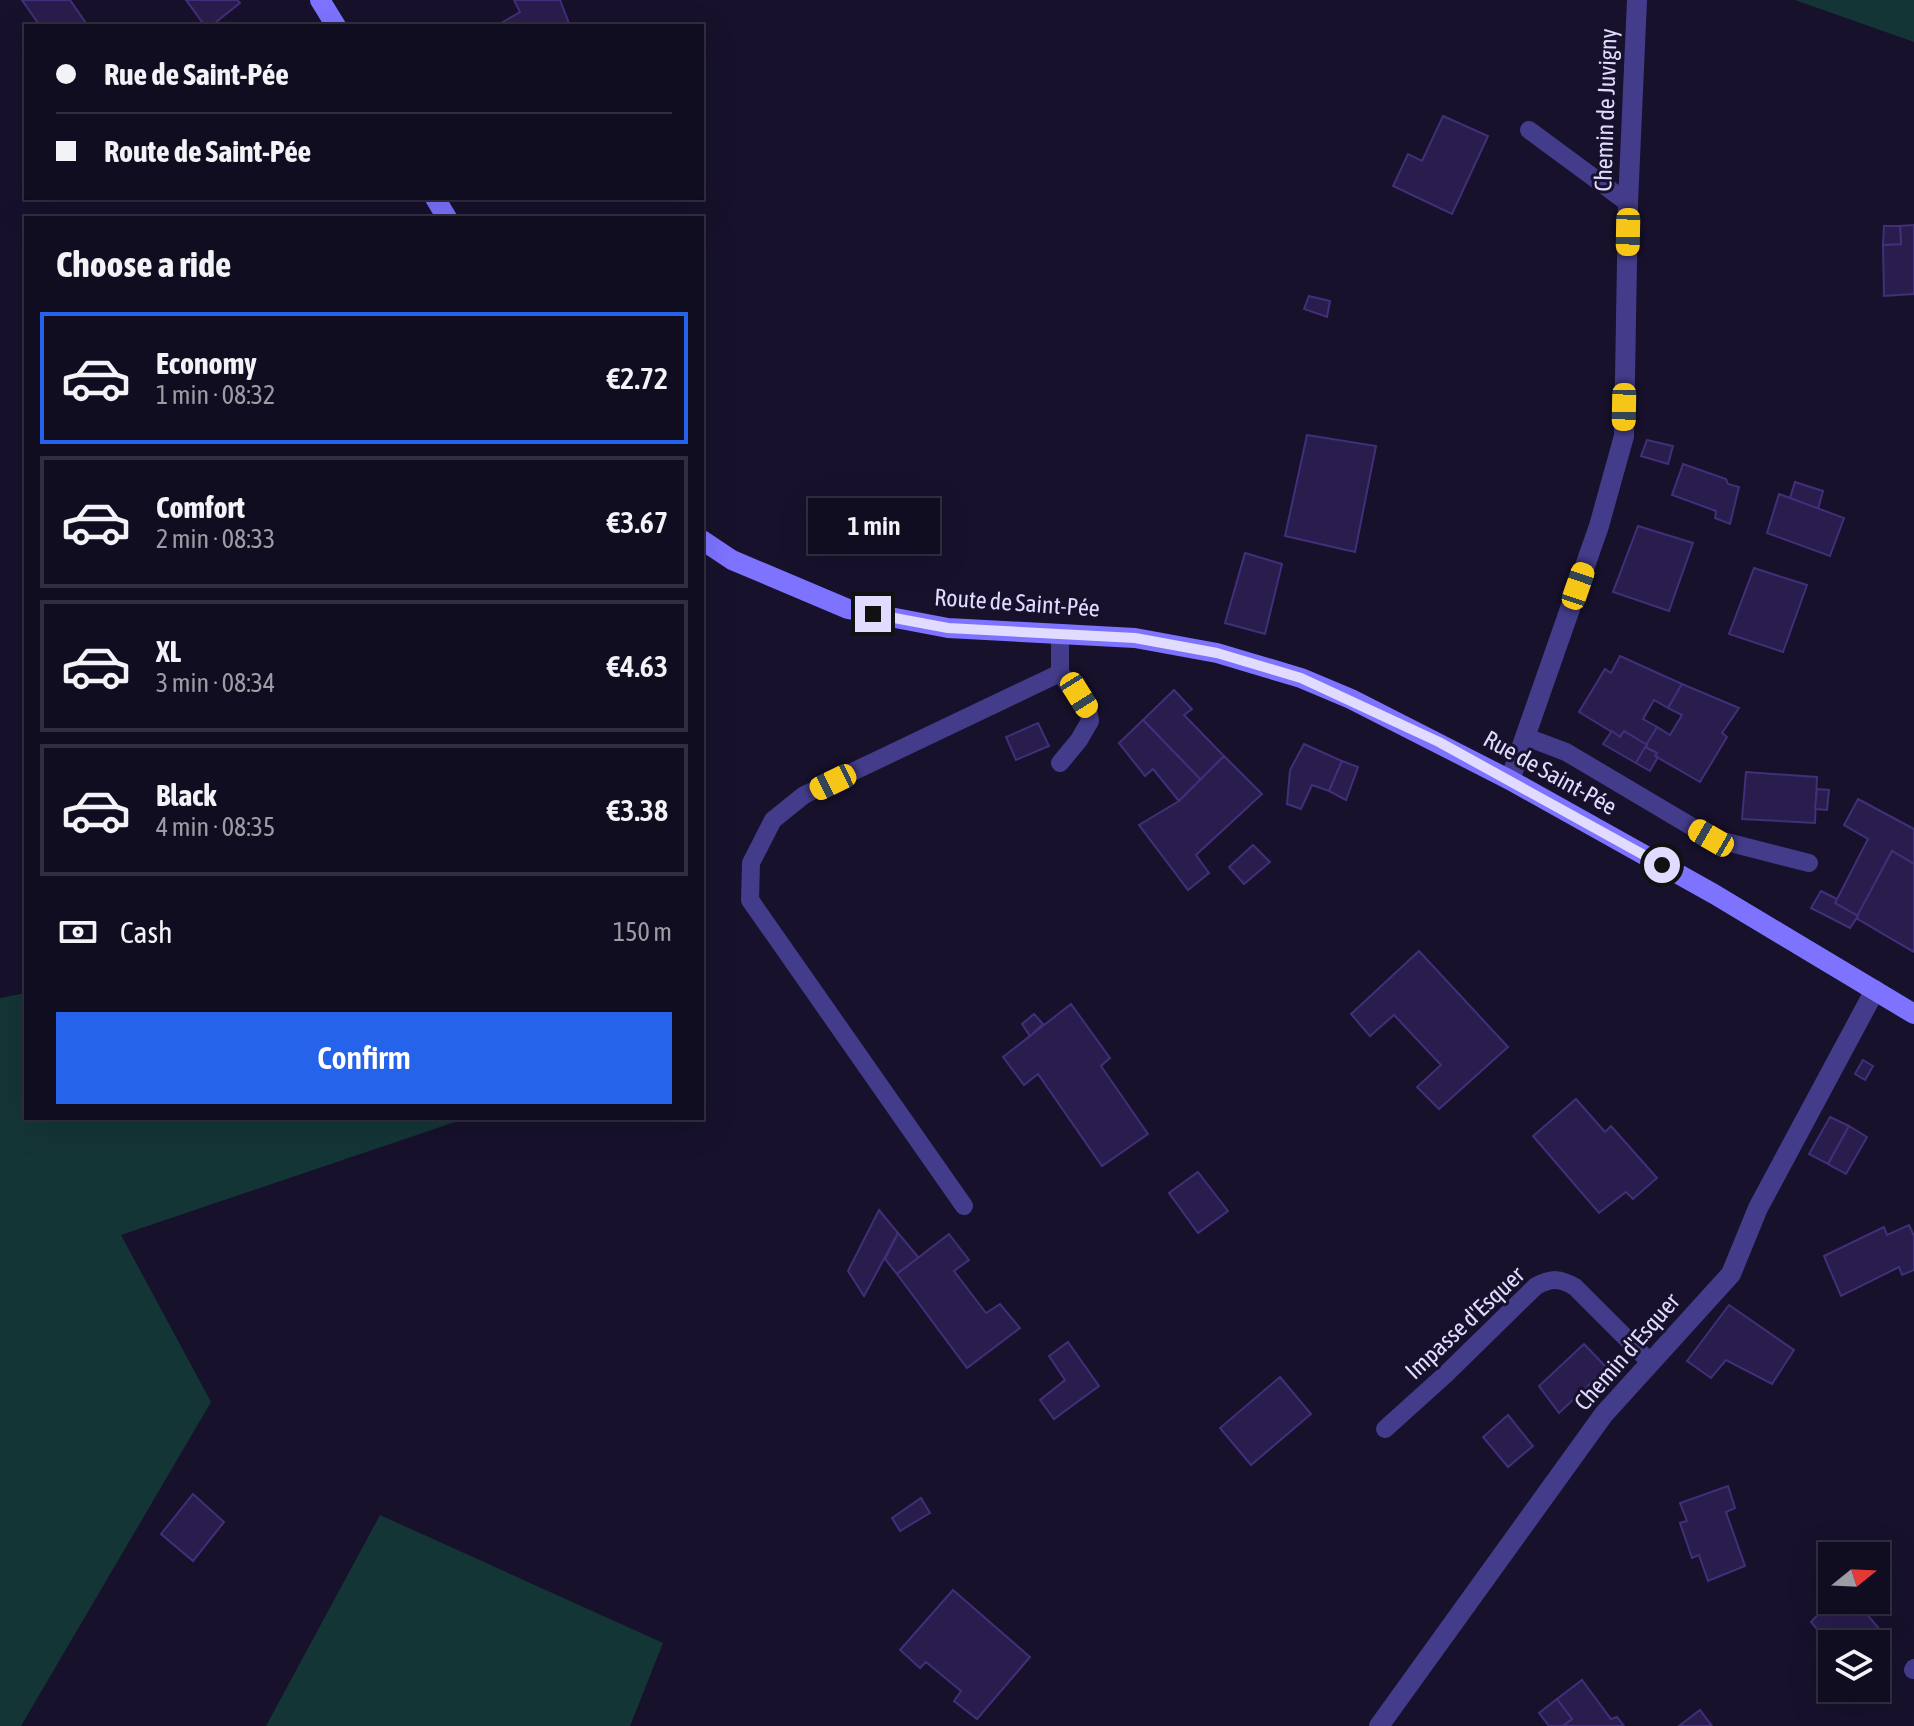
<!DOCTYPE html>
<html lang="en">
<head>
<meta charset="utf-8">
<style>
	:root { --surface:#110d21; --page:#1a162a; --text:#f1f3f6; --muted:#9c9ca5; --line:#302d3f; --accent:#2563eb }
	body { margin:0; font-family:"Asap Condensed",sans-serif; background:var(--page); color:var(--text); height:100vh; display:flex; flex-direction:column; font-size:30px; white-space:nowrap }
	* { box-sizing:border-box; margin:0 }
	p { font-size:26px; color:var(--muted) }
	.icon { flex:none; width:44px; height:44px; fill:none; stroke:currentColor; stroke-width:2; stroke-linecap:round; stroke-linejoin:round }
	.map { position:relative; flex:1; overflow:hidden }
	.drawer { position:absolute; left:24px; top:216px; width:680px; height:904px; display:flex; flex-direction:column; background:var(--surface); border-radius:0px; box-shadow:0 8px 32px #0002,0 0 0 2px var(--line) }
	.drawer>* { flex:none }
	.guide { position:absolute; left:24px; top:24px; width:680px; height:176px; border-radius:0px; box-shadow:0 8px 32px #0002,0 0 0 2px var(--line); display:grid; align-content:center; height:176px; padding:0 32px; background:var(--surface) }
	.needle { width:52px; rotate:72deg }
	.controls { position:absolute; left:1818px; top:1542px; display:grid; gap:16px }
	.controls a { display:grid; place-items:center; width:72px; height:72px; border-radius:0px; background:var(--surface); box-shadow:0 8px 32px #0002,0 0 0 2px var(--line); font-size:40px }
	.end { position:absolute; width:36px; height:36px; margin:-18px; border:10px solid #e1dcff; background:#111; box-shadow:0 0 0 4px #111 }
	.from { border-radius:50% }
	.bubble { position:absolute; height:56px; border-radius:0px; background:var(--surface); box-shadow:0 8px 32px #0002,0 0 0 2px var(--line); font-size:26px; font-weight:600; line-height:56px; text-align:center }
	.car { position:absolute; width:24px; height:48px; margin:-24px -12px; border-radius:10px; box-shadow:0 0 6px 2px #0007; background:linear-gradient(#f5c518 24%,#345 0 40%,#f5c518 0 76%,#345 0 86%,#f5c518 0) }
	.guide b { display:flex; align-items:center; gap:28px; height:76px; font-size:30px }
	.guide b+b { border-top:2px solid var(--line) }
	.guide i { width:20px; height:20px; background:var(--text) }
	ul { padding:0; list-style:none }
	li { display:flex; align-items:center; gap:24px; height:132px; margin:0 16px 12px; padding:0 16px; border:4px solid var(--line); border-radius:0px }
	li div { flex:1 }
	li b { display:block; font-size:30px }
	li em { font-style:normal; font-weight:600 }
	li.on { border-color:var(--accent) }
	li>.icon { width:72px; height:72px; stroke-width:1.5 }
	h2 { padding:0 32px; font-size:36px; line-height:96px }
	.pay { display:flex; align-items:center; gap:20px; height:88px; padding:0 32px; font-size:30px }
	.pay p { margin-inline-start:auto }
	.action { display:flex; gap:16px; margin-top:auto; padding:16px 32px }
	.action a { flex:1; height:92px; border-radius:0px; background:var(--accent); color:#fff; font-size:32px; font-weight:600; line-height:92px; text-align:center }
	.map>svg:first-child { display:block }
</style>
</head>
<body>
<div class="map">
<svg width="1914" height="1726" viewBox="0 0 1914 1726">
	<rect width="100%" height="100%" fill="#17112c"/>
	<g fill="#143536">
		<polygon points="1795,0 1914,0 1914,42"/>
		<polygon points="26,993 26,1118 467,1118 121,1235 211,1402 21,1726 0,1726 0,998"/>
		<polygon points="380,1515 663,1643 630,1726 266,1726"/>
	</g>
	<g fill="#291d4d" stroke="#412f79" stroke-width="2">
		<polygon points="22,0 70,0 88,26 40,26"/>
		<polygon points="186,0 237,0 240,3 211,26 205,26"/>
		<polygon points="514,0 560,0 570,26 496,26 520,12"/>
		<polygon points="1443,116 1488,136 1452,214 1393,186 1408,154 1422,161"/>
		<polygon points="1914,225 1914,294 1884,296 1883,245 1901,244 1900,226"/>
		<polygon points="1884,226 1900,226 1901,244 1883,245"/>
		<polygon points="1309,296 1330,301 1327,317 1304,309"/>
		<polygon points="1307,435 1376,446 1355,552 1285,536"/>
		<polygon points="1647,440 1673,446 1668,464 1641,456"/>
		<polygon points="1683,464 1726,479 1728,484 1739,487 1730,524 1715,518 1716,511 1672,495"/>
		<polygon points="1795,482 1823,491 1818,509 1790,498"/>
		<polygon points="1779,494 1844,518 1830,556 1767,533"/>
		<polygon points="1638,526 1693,543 1669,611 1613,592"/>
		<polygon points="1245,553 1282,564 1265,634 1225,623"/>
		<polygon points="1754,568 1807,585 1783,652 1729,634"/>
		<polygon points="1620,656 1682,684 1668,708 1654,700 1643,719 1657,727 1647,745 1624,731 1620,737 1579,712 1605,669 1611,673"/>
		<polygon points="1682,684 1739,708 1722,733 1727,737 1700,782 1655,756 1657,753 1645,747 1657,727 1670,735 1682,715 1668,708"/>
		<polygon points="1174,690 1192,709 1184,715 1224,756 1201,780 1143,720"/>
		<polygon points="1143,720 1201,780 1179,801 1153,769 1145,776 1119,743"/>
		<polygon points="1038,723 1049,746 1016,760 1006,737"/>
		<polygon points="1612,731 1620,737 1624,731 1647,745 1636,763 1603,744"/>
		<polygon points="1304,744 1342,761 1329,791 1312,785 1301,809 1287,804 1290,770"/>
		<polygon points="1645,747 1657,753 1655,756 1658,757 1650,771 1636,763"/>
		<polygon points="1224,756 1262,794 1196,855 1209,873 1188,890 1139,825 1179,801"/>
		<polygon points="1342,761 1358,767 1346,800 1329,791"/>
		<polygon points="1746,772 1817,777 1815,823 1742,819"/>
		<polygon points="1817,789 1829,790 1827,810 1815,809"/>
		<polygon points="1858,799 1914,829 1914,864 1892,851 1858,916 1835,903 1868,839 1844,825"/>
		<polygon points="1253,845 1270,862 1244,884 1229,867"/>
		<polygon points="1892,851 1914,864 1914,952 1856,918"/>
		<polygon points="1821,891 1837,899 1835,903 1858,916 1850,928 1811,908"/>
		<polygon points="1419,951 1508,1047 1439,1109 1417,1087 1441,1065 1394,1015 1370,1036 1351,1014"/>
		<polygon points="1071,1004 1110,1058 1101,1066 1148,1134 1102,1166 1038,1074 1024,1085 1003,1057"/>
		<polygon points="1034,1014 1043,1024 1030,1036 1022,1024"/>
		<polygon points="1863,1060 1873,1066 1865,1080 1855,1074"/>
		<polygon points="1576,1099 1605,1132 1611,1126 1657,1178 1633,1199 1626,1192 1599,1213 1533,1136"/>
		<polygon points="1830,1117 1849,1126 1828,1164 1809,1154"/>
		<polygon points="1849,1126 1867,1137 1846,1174 1828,1164"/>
		<polygon points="1198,1172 1228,1211 1198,1233 1169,1193"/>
		<polygon points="879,1210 898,1233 864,1296 848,1271"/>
		<polygon points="1909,1225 1914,1236 1914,1270 1902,1275 1899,1267 1841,1296 1824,1256 1884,1227 1887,1235"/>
		<polygon points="898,1233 919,1258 897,1274 885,1259"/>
		<polygon points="949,1234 969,1260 954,1271 986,1313 1000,1304 1020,1328 967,1368 897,1274"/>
		<polygon points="1729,1305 1794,1350 1772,1384 1726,1360 1711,1378 1687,1361"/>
		<polygon points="1068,1342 1099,1386 1054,1419 1040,1400 1065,1380 1049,1356"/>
		<polygon points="1584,1344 1607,1368 1559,1413 1539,1386"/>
		<polygon points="1280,1377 1311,1414 1251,1465 1220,1428"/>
		<polygon points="1508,1415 1533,1446 1508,1467 1483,1437"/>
		<polygon points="1728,1486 1735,1508 1726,1512 1745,1566 1708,1581 1699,1555 1692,1558 1680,1523 1687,1521 1680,1503"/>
		<polygon points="193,1494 224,1522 193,1561 161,1534"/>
		<polygon points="921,1498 930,1513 900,1531 892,1518"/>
		<polygon points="1832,1584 1832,1600 1855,1600 1887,1638 1876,1647 1876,1644 1832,1644 1832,1647 1811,1622 1826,1606 1821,1595"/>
		<polygon points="953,1590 1030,1657 977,1719 954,1701 961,1691 926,1662 920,1668 900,1650"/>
		<polygon points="1582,1680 1611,1719 1617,1717 1624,1726 1563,1726 1572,1719 1557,1699"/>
		<polygon points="1557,1699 1572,1719 1563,1726 1549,1726 1539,1713"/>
		<polygon points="1700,1710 1712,1726 1679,1726"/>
	</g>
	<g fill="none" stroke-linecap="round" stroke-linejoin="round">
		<g stroke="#433c8b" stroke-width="18">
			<polyline points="1529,130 1628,203"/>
			<polyline points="1526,737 1566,752 1711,838 1809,863"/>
			<polyline points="1060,763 1079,740 1090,721 1088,710 1060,673 1060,633"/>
			<polyline points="964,1206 750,900 751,863 773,820 804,795 1060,673"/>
			<path d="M1385,1429L1446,1374L1536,1286C1552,1278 1560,1278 1575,1287L1651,1363"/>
			<polyline points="1913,1670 1914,1668"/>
		</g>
		<g stroke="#433c8b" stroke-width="20">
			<polyline points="1510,780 1599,526 1624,436 1628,203 1637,0"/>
			<polyline points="1379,1726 1604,1414 1731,1274 1758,1208 1875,990"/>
		</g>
		<g stroke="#7d73ff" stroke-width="20">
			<polyline points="320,0 336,26"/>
			<polyline points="435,198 447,218"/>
			<polyline points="702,540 732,560 848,609 948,628 1135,638 1217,653 1301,678 1351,699 1510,780 1714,894 1914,1014"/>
		</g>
	</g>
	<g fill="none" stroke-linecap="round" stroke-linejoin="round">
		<polyline stroke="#e1dcff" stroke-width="10" points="873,614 948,628 1135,638 1217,653 1301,678 1439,742 1662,865"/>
	</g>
	<g text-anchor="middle" stroke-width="6" stroke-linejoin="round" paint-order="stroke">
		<g font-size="24" fill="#e1dcff" stroke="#17112c">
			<text transform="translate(1606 110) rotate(-88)" y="8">Chemin de Juvigny</text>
			<text transform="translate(1017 603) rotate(4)" y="8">Route de Saint-Pée</text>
			<text transform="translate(1550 773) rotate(29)" y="8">Rue de Saint-Pée</text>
			<text transform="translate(1465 1323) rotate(-43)" y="8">Impasse d'Esquer</text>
			<text transform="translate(1627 1352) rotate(-49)" y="8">Chemin d'Esquer</text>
		</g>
	</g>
</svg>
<div class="controls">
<a><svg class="needle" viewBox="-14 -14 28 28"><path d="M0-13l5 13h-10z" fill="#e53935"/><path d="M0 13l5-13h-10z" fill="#9c9ca5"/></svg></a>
<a><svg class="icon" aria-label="layers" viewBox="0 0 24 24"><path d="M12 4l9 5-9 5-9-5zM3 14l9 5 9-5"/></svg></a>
</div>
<i class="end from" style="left:1662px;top:865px"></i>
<i class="end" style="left:873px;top:614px"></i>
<div class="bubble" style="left:808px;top:498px;width:132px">1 min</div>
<i class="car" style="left:1628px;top:232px;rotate:181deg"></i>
<i class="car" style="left:1624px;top:407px;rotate:181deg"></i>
<i class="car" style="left:1578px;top:586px;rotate:19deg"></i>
<i class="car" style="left:1079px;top:695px;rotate:148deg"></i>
<i class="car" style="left:833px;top:782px;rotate:244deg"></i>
<i class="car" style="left:1711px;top:838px;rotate:300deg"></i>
<div class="guide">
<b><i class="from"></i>Rue de Saint-Pée</b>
<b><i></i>Route de Saint-Pée</b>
</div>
<section class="drawer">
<h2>Choose a ride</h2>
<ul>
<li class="on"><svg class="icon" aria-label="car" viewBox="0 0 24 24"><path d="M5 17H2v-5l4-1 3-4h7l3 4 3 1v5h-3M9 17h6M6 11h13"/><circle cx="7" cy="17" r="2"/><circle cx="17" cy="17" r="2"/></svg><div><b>Economy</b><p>1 min · 08:32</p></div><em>€2.72</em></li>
<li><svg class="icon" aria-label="car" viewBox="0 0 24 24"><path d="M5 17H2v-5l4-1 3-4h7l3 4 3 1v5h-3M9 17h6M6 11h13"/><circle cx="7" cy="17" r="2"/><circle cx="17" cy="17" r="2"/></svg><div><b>Comfort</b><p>2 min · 08:33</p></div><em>€3.67</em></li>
<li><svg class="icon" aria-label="car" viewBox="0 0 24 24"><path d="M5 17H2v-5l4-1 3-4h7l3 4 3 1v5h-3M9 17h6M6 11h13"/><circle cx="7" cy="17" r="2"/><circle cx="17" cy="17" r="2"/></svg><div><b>XL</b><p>3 min · 08:34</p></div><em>€4.63</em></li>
<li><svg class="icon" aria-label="car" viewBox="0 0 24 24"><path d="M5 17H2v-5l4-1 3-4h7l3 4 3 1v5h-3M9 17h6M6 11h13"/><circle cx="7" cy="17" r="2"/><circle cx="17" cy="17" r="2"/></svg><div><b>Black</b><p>4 min · 08:35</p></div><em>€3.38</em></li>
</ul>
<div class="pay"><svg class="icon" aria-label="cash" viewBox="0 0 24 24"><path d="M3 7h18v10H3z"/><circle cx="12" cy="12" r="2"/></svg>Cash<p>150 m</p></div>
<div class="action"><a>Confirm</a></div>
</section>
</div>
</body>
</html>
